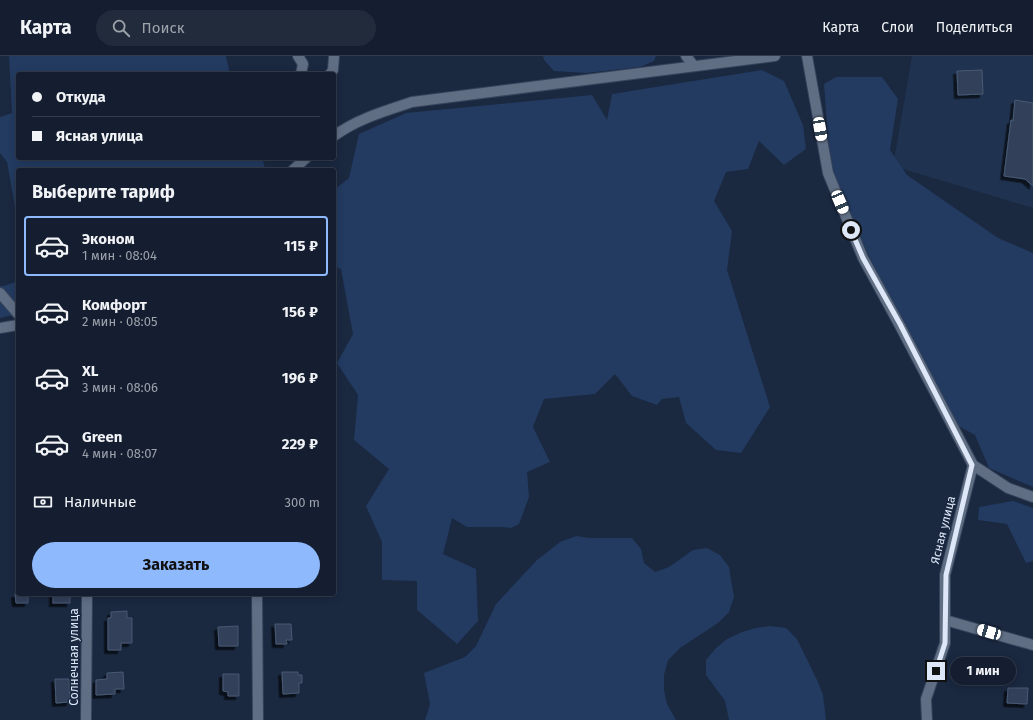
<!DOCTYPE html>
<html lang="ru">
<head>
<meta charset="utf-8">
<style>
	:root { --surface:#141e30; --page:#212b3c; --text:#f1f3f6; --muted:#9da2ab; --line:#333c4c; --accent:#8eb9fc }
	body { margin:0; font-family:"Fira Sans",sans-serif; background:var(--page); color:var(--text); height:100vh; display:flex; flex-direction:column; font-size:15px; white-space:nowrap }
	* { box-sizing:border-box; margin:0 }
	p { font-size:13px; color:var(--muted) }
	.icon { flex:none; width:22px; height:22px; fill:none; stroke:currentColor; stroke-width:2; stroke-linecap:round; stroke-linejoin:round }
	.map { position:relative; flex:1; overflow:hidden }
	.sheet { position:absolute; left:16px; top:112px; width:320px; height:428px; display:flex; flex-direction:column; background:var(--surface); border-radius:4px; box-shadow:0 2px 10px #0003,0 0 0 1px var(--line) }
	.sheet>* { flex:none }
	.hud { position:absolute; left:16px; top:16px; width:320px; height:88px; border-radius:4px; box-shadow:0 2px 10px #0003,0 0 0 1px var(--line); display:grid; align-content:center; height:88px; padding:0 16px; background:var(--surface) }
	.end { position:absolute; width:18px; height:18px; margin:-9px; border:5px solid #dde7f7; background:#111; box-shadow:0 0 0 2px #111 }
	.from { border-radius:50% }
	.bubble { position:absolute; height:28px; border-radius:14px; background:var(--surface); box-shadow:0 2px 10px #0003,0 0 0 1px var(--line); font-size:13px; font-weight:700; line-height:28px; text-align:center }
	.car { position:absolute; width:12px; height:24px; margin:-12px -6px; border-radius:5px; box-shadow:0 0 3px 1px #0007; background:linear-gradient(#fff 24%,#345 0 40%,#fff 0 76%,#345 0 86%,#fff 0) }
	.hud b { display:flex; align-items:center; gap:14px; height:38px; font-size:15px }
	.hud b+b { border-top:1px solid var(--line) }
	.hud i { width:10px; height:10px; background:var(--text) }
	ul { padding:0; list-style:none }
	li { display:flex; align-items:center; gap:12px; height:60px; margin:0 8px 6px; padding:0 8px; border:2px solid transparent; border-radius:4px }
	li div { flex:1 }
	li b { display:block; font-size:15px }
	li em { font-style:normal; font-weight:700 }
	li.selected { border-color:var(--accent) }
	li>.icon { width:36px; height:36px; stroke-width:1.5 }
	h2 { padding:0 16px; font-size:18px; line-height:48px }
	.pay { display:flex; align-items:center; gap:10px; height:44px; padding:0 16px; font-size:15px }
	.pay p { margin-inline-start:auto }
	.button { display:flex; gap:8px; margin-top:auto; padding:8px 16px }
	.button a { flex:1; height:46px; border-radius:24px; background:var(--accent); color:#111; font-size:16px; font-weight:700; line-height:46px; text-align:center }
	header { display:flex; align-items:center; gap:24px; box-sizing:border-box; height:56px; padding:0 20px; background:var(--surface); border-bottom:1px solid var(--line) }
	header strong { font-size:19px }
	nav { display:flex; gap:22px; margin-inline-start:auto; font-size:14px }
	.search { width:280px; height:36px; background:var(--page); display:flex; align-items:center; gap:10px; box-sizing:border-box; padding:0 14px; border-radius:22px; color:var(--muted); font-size:15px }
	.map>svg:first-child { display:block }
</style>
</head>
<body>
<header>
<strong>Карта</strong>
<div class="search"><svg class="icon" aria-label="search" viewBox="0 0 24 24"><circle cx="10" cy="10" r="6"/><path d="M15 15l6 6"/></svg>Поиск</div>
<nav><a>Карта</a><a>Слои</a><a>Поделиться</a></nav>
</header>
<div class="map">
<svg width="1033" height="664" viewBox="0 0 1033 664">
	<defs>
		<filter id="shadow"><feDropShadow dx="-3.5" dy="3.5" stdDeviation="0" flood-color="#0009"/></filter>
	</defs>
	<rect width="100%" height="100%" fill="#1a2840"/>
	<polygon fill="#1f324f" points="912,0 1033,0 1033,152 893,110"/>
	<g fill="#233b61">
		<polygon points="9,0 226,0 230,18 18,18 18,102 262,102 265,112 264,114 18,114 18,168 7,106 0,97 0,61 12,57"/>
		<polygon points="543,0 656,0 654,5 640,11 586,17 554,15 544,4"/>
		<polygon points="762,14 784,25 803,69 806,93 784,109 759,85 748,113 726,116 714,145 732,175 727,214 770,351 741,397 716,394 686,367 679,341 662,343 657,349 632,340 615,318 595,338 544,343 533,371 550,406 527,416 529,441 519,468 511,472 503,471 467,471 452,462 443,498 476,513 478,565 457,588 417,554 417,525 382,524 382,486 366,450 389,413 354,384 358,339 337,307 353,278 341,213 334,210 334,134 349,122 359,78 406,57 592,39 607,64 612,38"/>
		<polygon points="836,21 882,21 898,43 890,94 907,119 998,182 1033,197 1033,431 989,412 975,379 953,367 868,198 830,110 824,28"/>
		<polygon points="18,225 18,258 0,262 0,230 4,230"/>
		<polygon points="1013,445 1033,452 1033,505 1026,507 1007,468 978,464 979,451"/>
		<polygon points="576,480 590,482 632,482 641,493 644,507 655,516 669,511 693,494 707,492 720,499 729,511 734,541 729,556 718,567 680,592 668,604 664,619 664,634 667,648 676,664 425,664 430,648 424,617 465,601 476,590 496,548 537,504 560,486"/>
		<polygon points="770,570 786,572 797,583 818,626 823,639 826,664 729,664 725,645 706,619 706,604 716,592 727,583 742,576 756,572"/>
	</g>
	<g fill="#31415a" stroke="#485973" filter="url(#shadow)">
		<polygon points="982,14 983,38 958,39 957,15"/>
		<polygon points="1015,44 1033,47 1033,130 1025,123 1004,120 1011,64 1013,65"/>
		<polygon points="15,538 28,538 28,547 16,547"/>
		<rect x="53" y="538" width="17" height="9"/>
		<polygon points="127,555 127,562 132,562 132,587 121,587 121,594 108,594 108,562 111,562 111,556"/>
		<polygon points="275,568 291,568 292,584 286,584 287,588 276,588"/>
		<polygon points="238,570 238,590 219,590 218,571"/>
		<polygon points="123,616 124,633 115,633 115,638 96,639 96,624 107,623 107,617"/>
		<polygon points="282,616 298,616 298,619 302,619 302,627 299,627 299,637 283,638"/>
		<polygon points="223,618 239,618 239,640 228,640 228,636 223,635"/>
		<polygon points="55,623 69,623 70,646 56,647"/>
		<polygon points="1008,632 1028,632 1027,648 1007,647"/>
	</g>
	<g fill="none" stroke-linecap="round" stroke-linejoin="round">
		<g stroke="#35435a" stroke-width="12">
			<g id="minor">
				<polyline points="298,0 303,8 301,18"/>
				<polyline points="686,0 694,10"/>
				<polyline points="807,0 828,117 863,202 899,268 973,409 1008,432 1033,441"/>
				<polyline points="330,18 333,14 334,0"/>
				<path d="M334,80C357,63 385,55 412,46L775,0"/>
				<polyline points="293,114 306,102"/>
				<polyline points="0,237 18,258"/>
				<polyline points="0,272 18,269"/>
				<polyline points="257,538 258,664"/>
				<polyline points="945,564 1033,589"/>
				<polyline points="86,664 87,538"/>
				<polyline points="927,664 926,643 945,587 945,519 973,409"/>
			</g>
		</g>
		<use href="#minor" stroke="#606e84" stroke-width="10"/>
	</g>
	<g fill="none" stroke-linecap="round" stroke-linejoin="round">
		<polyline stroke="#dde7f7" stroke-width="5" points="851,174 863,202 900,268 972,409 946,519 945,587 936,615"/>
	</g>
	<g text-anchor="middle" stroke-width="3" stroke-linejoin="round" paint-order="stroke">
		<g font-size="12" fill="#dde7f7" stroke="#1a2840">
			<text transform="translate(943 474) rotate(-76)" y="4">Ясная улица</text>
			<text transform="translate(74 601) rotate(-90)" y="4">Солнечная улица</text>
		</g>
	</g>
</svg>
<i class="end from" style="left:851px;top:174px"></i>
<i class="end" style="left:936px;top:615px"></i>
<div class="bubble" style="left:950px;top:601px;width:66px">1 мин</div>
<i class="car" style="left:820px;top:73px;rotate:170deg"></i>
<i class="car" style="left:840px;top:146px;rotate:157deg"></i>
<i class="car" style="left:989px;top:576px;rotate:286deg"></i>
<div class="hud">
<b><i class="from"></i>Откуда</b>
<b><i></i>Ясная улица</b>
</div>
<section class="sheet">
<h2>Выберите тариф</h2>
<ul>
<li class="selected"><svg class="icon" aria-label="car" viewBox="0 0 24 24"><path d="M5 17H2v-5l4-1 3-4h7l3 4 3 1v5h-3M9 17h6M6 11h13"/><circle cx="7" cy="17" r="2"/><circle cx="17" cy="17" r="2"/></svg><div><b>Эконом</b><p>1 мин · 08:04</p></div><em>115 ₽</em></li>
<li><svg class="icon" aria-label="car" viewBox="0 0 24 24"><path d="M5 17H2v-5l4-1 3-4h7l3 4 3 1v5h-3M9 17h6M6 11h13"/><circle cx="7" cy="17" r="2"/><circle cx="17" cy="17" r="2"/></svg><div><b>Комфорт</b><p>2 мин · 08:05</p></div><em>156 ₽</em></li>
<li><svg class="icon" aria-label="car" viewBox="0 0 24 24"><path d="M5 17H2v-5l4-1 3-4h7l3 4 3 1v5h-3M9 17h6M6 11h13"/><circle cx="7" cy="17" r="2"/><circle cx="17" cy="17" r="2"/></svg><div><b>XL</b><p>3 мин · 08:06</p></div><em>196 ₽</em></li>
<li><svg class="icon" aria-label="car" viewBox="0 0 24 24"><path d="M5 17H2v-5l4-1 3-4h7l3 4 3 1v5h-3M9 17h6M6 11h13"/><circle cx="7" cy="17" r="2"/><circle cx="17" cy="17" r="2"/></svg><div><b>Green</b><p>4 мин · 08:07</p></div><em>229 ₽</em></li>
</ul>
<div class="pay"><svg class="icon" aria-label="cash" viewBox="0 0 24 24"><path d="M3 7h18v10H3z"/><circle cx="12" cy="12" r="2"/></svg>Наличные<p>300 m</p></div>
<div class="button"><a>Заказать</a></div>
</section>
</div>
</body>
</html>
